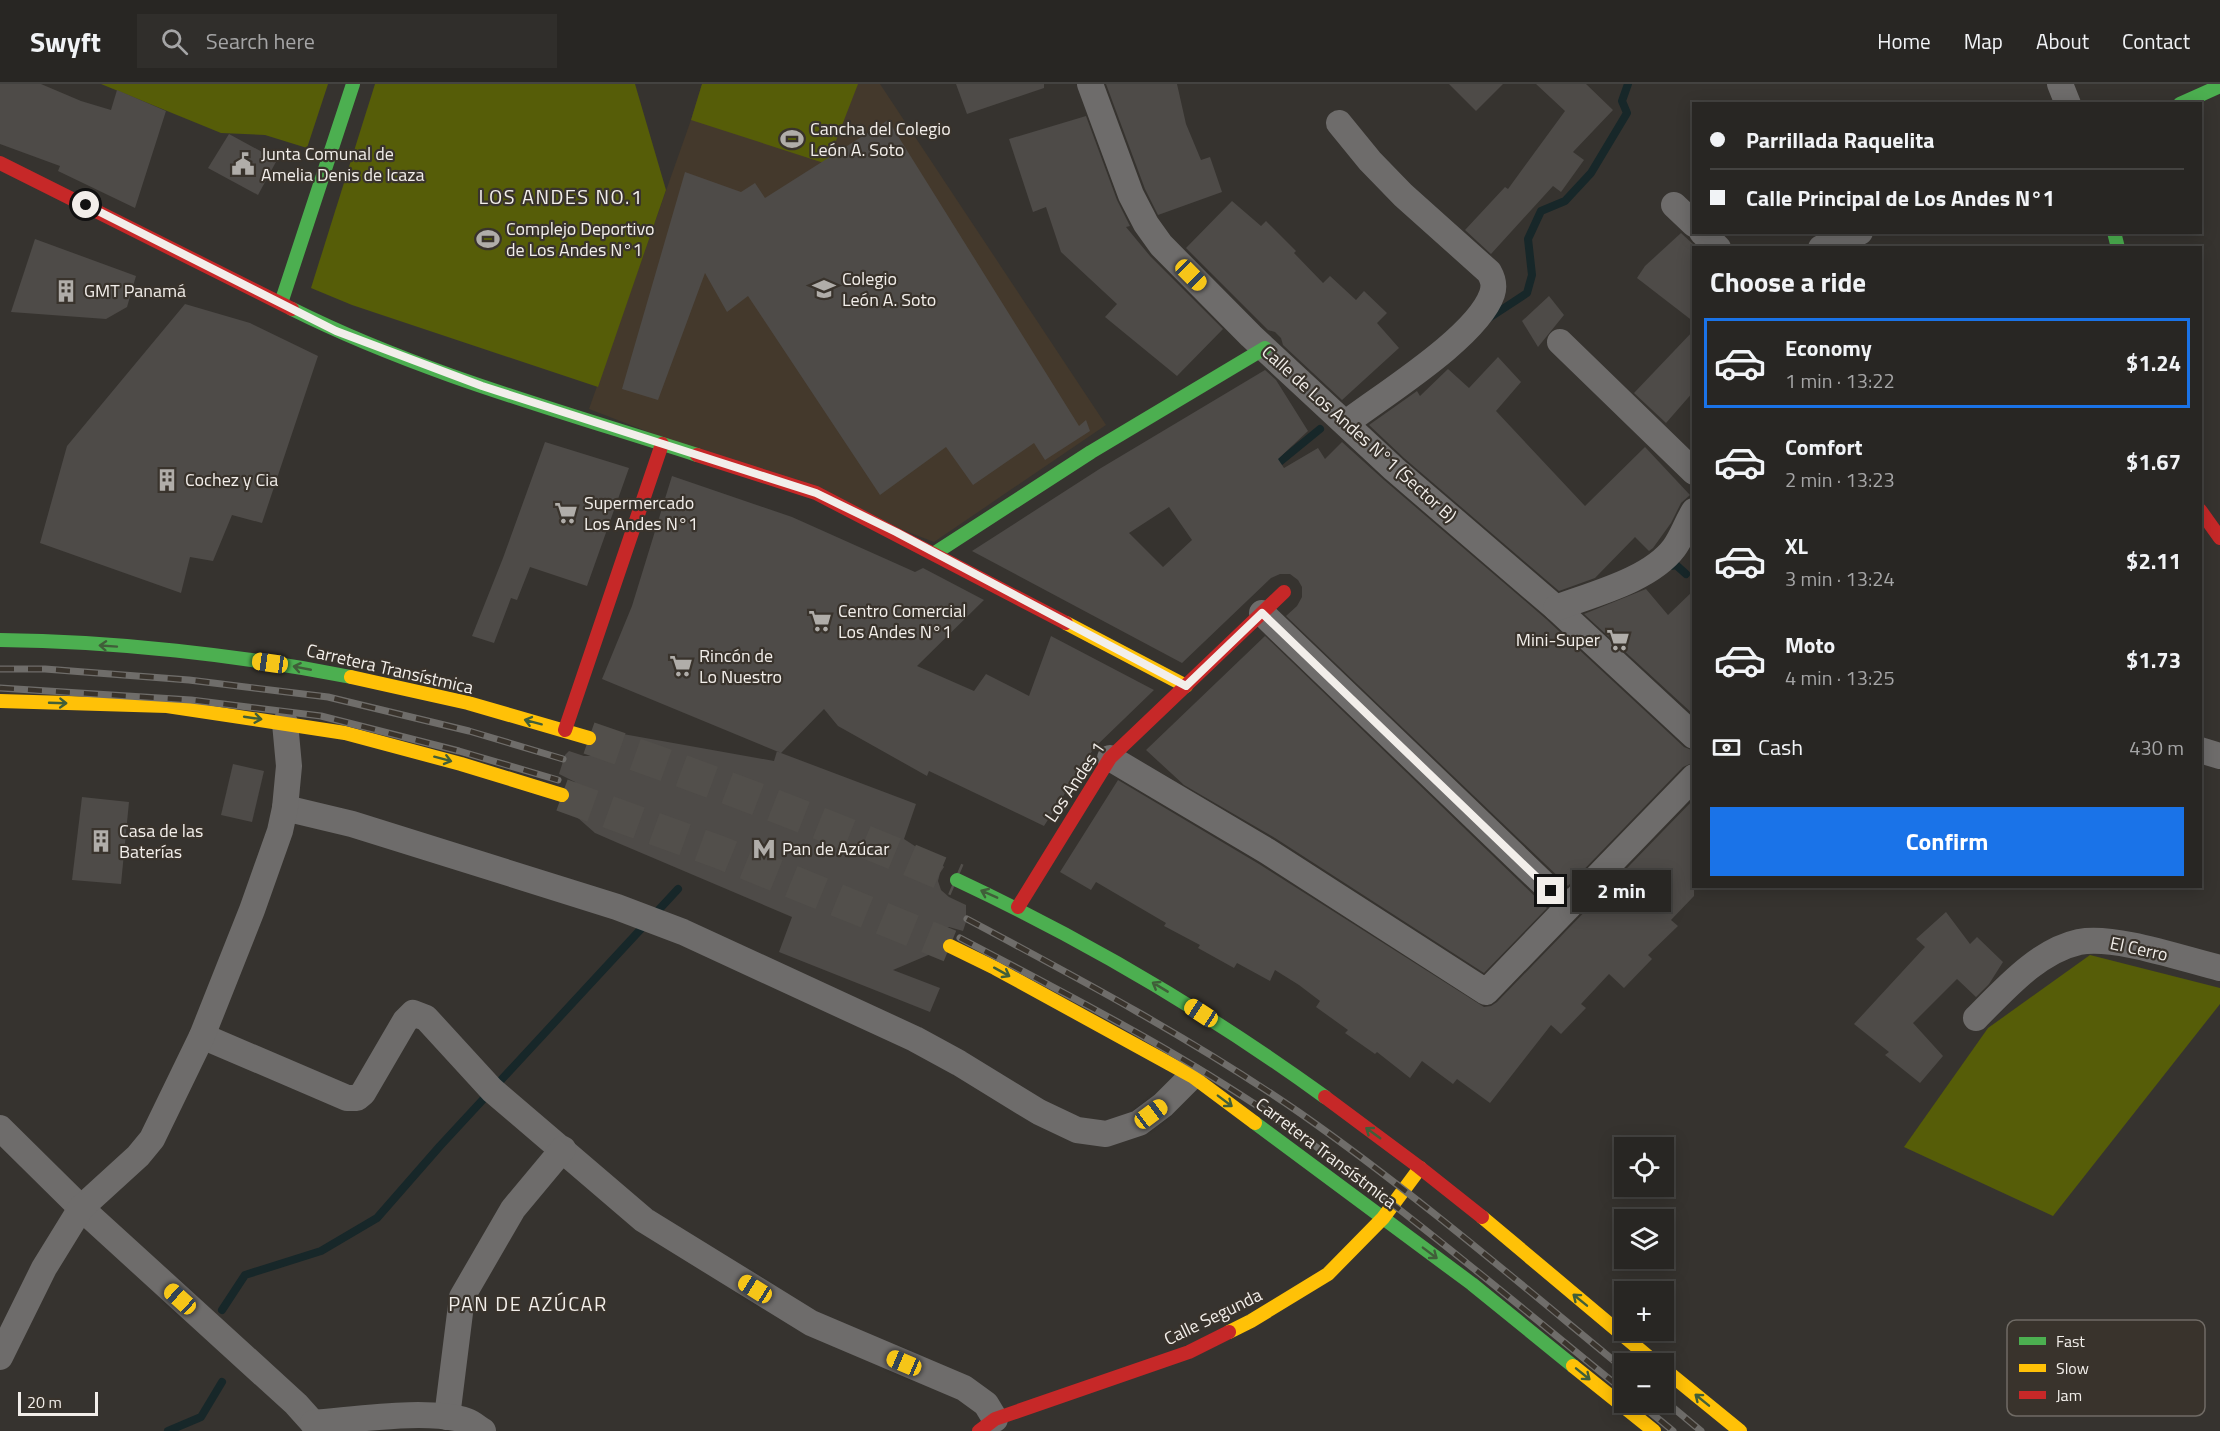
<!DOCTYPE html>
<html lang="en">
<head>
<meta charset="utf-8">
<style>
	:root { --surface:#282623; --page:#302e2b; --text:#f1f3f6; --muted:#a5a5a6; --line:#444341; --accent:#1a73e8 }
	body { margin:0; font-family:"Titillium Web",sans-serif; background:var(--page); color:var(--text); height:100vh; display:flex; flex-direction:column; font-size:22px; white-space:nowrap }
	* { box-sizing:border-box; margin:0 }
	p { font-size:20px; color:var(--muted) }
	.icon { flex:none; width:33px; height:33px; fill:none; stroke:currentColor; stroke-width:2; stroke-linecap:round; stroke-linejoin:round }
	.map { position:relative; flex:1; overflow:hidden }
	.drawer { position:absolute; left:1692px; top:162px; width:510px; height:642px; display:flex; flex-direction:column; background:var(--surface); border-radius:0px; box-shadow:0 3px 15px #0003,0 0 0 2px var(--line) }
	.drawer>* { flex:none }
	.guide { position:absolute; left:1692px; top:18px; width:510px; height:132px; border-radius:0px; box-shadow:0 3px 15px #0003,0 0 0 2px var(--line); display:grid; align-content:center; height:132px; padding:0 18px; background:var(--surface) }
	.controls { position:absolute; left:1614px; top:1053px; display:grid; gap:12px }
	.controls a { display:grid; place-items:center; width:60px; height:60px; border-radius:0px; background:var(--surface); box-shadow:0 3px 15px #0003,0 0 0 2px var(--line); font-size:30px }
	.scale { position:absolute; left:18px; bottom:15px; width:80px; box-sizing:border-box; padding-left:6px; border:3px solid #f2eeea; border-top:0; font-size:16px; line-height:21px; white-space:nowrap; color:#f2eeea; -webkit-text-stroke:4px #39332c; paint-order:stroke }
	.end { position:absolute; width:27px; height:27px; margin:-14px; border:8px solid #f2eeea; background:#111; box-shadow:0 0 0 3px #111 }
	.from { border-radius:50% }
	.bubble { position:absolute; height:42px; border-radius:0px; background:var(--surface); box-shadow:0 3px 15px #0003,0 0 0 2px var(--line); font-size:20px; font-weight:700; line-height:42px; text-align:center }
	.car { position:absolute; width:18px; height:36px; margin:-18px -9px; border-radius:8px; box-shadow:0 0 4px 2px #0007; background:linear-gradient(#f5c518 24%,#345 0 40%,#f5c518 0 76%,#345 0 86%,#f5c518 0) }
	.guide b { display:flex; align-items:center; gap:21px; height:57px; font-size:22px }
	.guide b+b { border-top:2px solid var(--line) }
	.guide i { width:15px; height:15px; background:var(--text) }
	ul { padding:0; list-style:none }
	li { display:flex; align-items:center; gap:18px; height:90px; margin:0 12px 9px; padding:0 6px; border:3px solid transparent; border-radius:0px }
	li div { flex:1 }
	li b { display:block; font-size:22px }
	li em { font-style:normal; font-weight:700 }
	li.selected { border-color:var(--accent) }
	li>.icon { width:54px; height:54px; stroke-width:1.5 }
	h2 { padding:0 18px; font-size:27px; line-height:72px }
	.pay { display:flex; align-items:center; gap:15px; height:66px; padding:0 18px; font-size:22px }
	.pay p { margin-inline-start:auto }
	.button { display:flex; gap:12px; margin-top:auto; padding:12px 18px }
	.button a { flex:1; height:69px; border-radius:0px; background:var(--accent); color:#fff; font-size:24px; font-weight:700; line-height:69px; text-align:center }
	header { display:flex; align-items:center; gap:36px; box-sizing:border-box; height:84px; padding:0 30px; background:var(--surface); border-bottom:2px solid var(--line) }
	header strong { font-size:28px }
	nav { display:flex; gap:33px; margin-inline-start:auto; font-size:21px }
	.search { width:420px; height:54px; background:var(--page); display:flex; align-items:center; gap:15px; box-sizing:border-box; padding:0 21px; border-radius:0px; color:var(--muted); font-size:22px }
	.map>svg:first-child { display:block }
</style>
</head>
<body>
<header>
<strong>Swyft</strong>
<div class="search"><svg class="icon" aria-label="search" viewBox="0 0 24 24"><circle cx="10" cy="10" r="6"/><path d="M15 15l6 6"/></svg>Search here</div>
<nav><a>Home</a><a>Map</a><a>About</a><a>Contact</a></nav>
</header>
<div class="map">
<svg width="2220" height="1347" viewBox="0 0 2220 1347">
	<rect width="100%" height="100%" fill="#36332f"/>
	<polygon fill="#44392c" points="702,0 880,0 1106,341 934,458 589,325 691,36"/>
	<g fill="#565d08">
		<polygon points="101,0 328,0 307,64 265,51 221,49"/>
		<polygon points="375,0 635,0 666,106 598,303 352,221 311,204"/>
		<polygon points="702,0 858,0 827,80 691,36"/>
		<polygon points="2090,871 2220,904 2220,920 2053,1132 1904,1063 1988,944"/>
	</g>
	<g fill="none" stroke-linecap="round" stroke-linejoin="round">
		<g stroke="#172729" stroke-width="8">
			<polyline points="1489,234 1527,209 1532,191 1528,155 1541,127 1565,117 1591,89 1627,29 1622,17 1628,0"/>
			<polyline points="1271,385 1320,345"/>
			<polyline points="1671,480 1671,482 1676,481 1686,490"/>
			<polyline points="222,1226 245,1191 321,1167 377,1134 440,1062 678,805"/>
			<polyline points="168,1347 201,1333 222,1298"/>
		</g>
	</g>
	<g fill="#4e4b48" fill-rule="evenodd">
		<polygon points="0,0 41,0 81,17 111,26 117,6 166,27 135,124 58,87 60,82 0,60"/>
		<polygon points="956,0 1044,0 1044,4 967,30"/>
		<polygon points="1106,0 1177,0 1186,40 1201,76 1210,73 1222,108 1158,131 1145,105"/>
		<polygon points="1449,0 1503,0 1476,27"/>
		<polygon points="1536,0 1586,0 1613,26 1573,68 1584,76 1561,108 1553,102 1491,170 1465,146 1505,103 1508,105 1565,27"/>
		<polygon points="1086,32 1117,116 1130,142 1126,143 1150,172 1223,245 1177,292 1105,233 1117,220 1061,168 1046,123 1033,128 1009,55"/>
		<polygon points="888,36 1079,342 1086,336 1090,347 1045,376 1034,359 973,401 946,363 880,411 748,212 727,228 705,189 658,316 622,305 685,88 741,108 755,99 765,114"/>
		<polygon points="229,50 277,76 258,111 208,84"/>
		<polygon points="1232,117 1261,142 1266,137 1296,167 1294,169 1323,199 1330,192 1356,216 1364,207 1387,229 1377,239 1399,264 1342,316 1283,261 1281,254 1275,248 1268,246 1186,164"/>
		<polygon points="1681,149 1694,161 1694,238 1637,194 1645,182"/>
		<polygon points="35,155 136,192 127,223 106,235 11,228"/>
		<polygon points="1549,212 1564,231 1538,263 1522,237"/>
		<polygon points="185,220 250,239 318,272 262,439 232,431 213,477 190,473 181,509 40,459 67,362"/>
		<polygon points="1694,246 1694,307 1666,339 1634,309"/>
		<polygon points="1498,273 1521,298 1496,327 1585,422 1645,363 1690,411 1681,419 1671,439 1653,464 1649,467 1635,453 1595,494 1559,507 1404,374 1369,341 1417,307 1420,312 1448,285 1469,304"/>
		<path d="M1265,286L1276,296L1308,347L1278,375L1284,384L1318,364L1325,375L1342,358L1384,396L1546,535L1684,663L1694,667V678L1683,683L1568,802L1286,532L1297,522L1302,513V503L1298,496L1290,490H1280L1271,494L1182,579L972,467L1101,384ZM1169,423L1192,456L1163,483L1129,449Z"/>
		<polygon points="545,358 629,384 587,502 530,483 517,516 511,514 494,559 472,552 503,474"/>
		<polygon points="672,392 792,433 915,488 923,484 984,516 917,582 974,607 986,590 1029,612 1051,552 1154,606 1094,664 1044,742 929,687 927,692 838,642 824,625 781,669 916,720 904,755 941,779 944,783 940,789 938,797 941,806 949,813 966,821 966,838 963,847 949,843 940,846 933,854 931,863 933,869 893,886 940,904 930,928 779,868 792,833 618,759 595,749 570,727 575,724 580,717 580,707 575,698 559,690 565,671 569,667 584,672 594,672 601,668 607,660 607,650 623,650 774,677 777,667 781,669 602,595 632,522"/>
		<polygon points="1646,505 1668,531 1694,506 1694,631 1584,530"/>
		<polygon points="1265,552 1547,824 1484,889 1275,754 1184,701 1146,666"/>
		<polygon points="233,680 264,687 252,738 221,731"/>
		<polygon points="1118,696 1259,780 1484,923 1491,922 1497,918 1694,715 1694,812 1671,836 1678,842 1648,871 1652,875 1624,904 1609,890 1581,920 1586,924 1561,950 1551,941 1490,1019 1457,995 1453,1000 1422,977 1410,994 1377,968 1375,970 1345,949 1348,946 1316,923 1320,917 1299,901 1275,886 1270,897 1237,879 1234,884 1198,864 1200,861 1164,842 1166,839 1096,798 1091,806 1060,788"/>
		<polygon points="82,713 129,718 121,800 72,796"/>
		<polygon points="1946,828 1970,860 1977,853 2003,878 1989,900 1976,913 1957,895 1913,939 1943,972 1920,999 1885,971 1889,968 1854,940 1925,863 1916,855"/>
	</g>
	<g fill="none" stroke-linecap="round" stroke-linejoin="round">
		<g stroke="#524f4b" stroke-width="33" stroke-dasharray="33 16" stroke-linecap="butt">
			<path d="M589,654C713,697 836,744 957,796"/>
			<polyline points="562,711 719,768 950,862"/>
		</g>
		<g stroke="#6e6c6b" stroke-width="26">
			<polyline points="1090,0 1131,111 1146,140 1161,161 1251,252 1394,385 1556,524 1694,652"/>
			<polyline points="2060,0 2068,20"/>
			<path d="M1339,39L1370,77L1403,111L1489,188C1493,195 1495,201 1492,210C1477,253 1384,310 1346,339"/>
			<polyline points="1674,121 1694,140"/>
			<polyline points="1702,148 1718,164"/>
			<polyline points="1821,164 1860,148"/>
			<polyline points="1560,258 1694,388"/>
			<path d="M1556,524C1593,510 1650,496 1674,464C1682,453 1687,438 1694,427"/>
			<polyline points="1262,529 1568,823"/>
			<polyline points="2200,666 2220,672"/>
			<polyline points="1110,674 1267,767 1486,908 1694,693"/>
			<polyline points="285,724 352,740 617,823 683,848 915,955 959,979 1039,1028 1077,1046 1106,1050 1139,1039 1163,1021 1192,992"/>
			<path d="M1976,934C2005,905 2038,867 2079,858C2115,851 2183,875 2220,884"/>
			<polyline points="202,952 347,1014 357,1014 363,1009 405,937 413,929 426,934 492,1006 644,1136 811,1239 964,1304 986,1320 995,1335"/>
			<polyline points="0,1044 81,1124 296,1320 313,1339"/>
			<polyline points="0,1273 44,1184 81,1124 138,1072 152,1055 202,952 252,826 280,747 285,724 289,682 285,639"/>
			<polyline points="447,1333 462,1213 513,1125 563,1065"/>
			<path d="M313,1339C354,1336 429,1324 467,1337C473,1339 478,1344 483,1347"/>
		</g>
		<g stroke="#4caf50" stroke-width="14">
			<polyline points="2180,20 2220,2"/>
			<polyline points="2114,148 2118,164"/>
			<polyline points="281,219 353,0"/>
			<path d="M292,225C420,289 561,327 697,371"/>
			<polyline points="935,469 1091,368 1265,264"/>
			<path d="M0,556C113,557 240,571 351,593"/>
			<path d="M957,796C1087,857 1209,929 1325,1013"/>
			<polyline points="1255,1039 1472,1200 1573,1282"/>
		</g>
		<g stroke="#ffc107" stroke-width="14">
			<polyline points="1066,539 1186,602"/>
			<polyline points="351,593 468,619 589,654"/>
			<polyline points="0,617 167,622 345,649 461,680 562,711"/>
			<polyline points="950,862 995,884 1192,992 1255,1039"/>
			<polyline points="1482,1133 1657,1280"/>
			<polyline points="1229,1248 1251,1237 1328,1190 1383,1134 1420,1084"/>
			<polyline points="1573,1282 1654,1347"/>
			<polyline points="1664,1285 1740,1347"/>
		</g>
		<g stroke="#c62828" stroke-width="14">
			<polyline points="0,79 292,225"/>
			<polyline points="697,371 816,409 1066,539"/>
			<polyline points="2200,426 2220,454"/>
			<polyline points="565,646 662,360"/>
			<polyline points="1018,823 1110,674 1284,508"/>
			<polyline points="1325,1013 1419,1083 1482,1133"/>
			<polyline points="979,1347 995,1335 1189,1268 1229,1248"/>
		</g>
		<g stroke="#6f6d6a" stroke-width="7">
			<g id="rail">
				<polyline points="0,585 45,585 189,596 328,613 469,647 563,675"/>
				<polyline points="0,604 191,616 321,632 459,667 558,696"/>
				<path d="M967,835C1080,895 1194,956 1300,1029C1413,1108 1518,1198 1624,1285"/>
				<path d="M960,854C1072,913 1186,971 1290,1044C1406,1126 1514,1218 1624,1307"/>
				<polyline points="1664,1316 1701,1347"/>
				<polyline points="1638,1318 1673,1347"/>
			</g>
		</g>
		<use href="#rail" stroke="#39332c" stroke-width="4.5" stroke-dasharray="14" stroke-linecap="butt"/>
	</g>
	<defs><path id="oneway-shaft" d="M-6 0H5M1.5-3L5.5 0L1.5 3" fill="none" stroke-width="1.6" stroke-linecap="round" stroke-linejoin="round" transform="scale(1.5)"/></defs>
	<g stroke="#405e39">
		<use href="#oneway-shaft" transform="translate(108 562) rotate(-176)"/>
		<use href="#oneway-shaft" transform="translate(302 584) rotate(-169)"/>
		<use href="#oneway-shaft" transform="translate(58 619) rotate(2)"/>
		<use href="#oneway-shaft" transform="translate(253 634) rotate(8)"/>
		<use href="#oneway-shaft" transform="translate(533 638) rotate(-165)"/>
		<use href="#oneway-shaft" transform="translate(443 675) rotate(15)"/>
		<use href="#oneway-shaft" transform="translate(989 810) rotate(-156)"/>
		<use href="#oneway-shaft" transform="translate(1002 888) rotate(29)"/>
		<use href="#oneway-shaft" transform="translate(1160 903) rotate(-149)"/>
		<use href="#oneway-shaft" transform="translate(1225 1017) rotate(37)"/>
		<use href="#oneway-shaft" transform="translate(1373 1049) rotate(-144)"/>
		<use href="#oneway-shaft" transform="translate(1430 1169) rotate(37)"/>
		<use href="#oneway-shaft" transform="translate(1580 1216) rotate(-141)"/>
		<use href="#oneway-shaft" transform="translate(1583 1290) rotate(39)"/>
		<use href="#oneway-shaft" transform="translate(1702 1316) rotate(-141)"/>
	</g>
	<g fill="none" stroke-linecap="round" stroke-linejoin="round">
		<polyline stroke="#f2eeea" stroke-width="8" points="86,121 336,247 482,302 816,409 896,448 1186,602 1262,529 1551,807"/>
	</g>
	<defs>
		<g id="stadium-bare" transform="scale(1.8)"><path d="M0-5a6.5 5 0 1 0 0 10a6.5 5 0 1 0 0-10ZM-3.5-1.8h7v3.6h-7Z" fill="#b0ada9" stroke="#39332c" stroke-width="2.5" paint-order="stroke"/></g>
		<g id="civic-bare" transform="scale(1.8)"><path d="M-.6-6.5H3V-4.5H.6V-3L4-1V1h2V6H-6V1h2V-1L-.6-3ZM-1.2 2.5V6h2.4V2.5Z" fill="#b0ada9" stroke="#39332c" stroke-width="2.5" paint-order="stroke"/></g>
		<g id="school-bare" transform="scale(1.8)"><path d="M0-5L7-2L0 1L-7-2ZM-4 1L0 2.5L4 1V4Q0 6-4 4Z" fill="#b0ada9" stroke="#39332c" stroke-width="2.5" paint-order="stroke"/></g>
		<g id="building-bare" transform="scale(1.8)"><path d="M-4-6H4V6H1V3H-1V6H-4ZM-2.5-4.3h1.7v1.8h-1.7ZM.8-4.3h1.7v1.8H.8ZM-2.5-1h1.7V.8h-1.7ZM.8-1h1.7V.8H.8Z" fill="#b0ada9" stroke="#39332c" stroke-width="2.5" paint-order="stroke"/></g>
		<g id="supermarket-bare" transform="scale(1.8)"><path d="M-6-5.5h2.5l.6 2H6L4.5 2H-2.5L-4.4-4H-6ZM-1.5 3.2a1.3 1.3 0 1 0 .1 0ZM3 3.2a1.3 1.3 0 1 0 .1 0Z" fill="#b0ada9" stroke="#39332c" stroke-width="2.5" paint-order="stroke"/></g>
		<g id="metro-bare" transform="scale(1.8)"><path d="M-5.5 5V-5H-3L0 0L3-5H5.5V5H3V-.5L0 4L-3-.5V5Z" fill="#b0ada9" stroke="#39332c" stroke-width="2.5" paint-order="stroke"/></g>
	</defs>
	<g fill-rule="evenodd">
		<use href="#stadium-bare" x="792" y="55"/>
		<use href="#civic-bare" x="243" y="80"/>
		<use href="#stadium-bare" x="488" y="155"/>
		<use href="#school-bare" x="824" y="205"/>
		<use href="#building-bare" x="66" y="207"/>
		<use href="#building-bare" x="167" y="396"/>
		<use href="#supermarket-bare" x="566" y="429"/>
		<use href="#supermarket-bare" x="820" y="537"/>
		<use href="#supermarket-bare" x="1618" y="556"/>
		<use href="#supermarket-bare" x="681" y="582"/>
		<use href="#building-bare" x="101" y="757"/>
		<use href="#metro-bare" x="764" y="765"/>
	</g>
	<g text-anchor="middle" stroke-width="4.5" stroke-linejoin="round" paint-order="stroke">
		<g font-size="18" fill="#f2eeea" stroke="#39332c" text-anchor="start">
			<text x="810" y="51">Cancha del Colegio<tspan x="810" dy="21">León A. Soto</tspan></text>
			<text x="261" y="76">Junta Comunal de<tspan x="261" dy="21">Amelia Denis de Icaza</tspan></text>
			<text x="506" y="151">Complejo Deportivo<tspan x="506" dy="21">de Los Andes N°1</tspan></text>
			<text x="842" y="201">Colegio<tspan x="842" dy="21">León A. Soto</tspan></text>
			<text x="84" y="213">GMT Panamá</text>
			<text x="185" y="402">Cochez y Cia</text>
			<text x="584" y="425">Supermercado<tspan x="584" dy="21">Los Andes N°1</tspan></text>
			<text x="838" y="533">Centro Comercial<tspan x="838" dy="21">Los Andes N°1</tspan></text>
			<text x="1600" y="562" text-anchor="end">Mini-Super</text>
			<text x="699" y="578">Rincón de<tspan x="699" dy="21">Lo Nuestro</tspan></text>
			<text x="119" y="753">Casa de las<tspan x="119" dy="21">Baterías</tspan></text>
			<text x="782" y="771">Pan de Azúcar</text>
		</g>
		<g font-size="18" fill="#f2eeea" stroke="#39332c">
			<text transform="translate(1359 350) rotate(42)" y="6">Calle de Los Andes N°1 (Sector B)</text>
			<text transform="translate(390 585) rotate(13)" y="6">Carretera Transístmica</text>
			<text transform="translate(1075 698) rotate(-56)" y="6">Los Andes 1</text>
			<text transform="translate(2139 865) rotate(12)" y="6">El Cerro</text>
			<text transform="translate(1326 1069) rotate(37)" y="6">Carretera Transístmica</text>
			<text transform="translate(1213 1233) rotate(-26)" y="6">Calle Segunda</text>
		</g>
		<g font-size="20" letter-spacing="1.5" fill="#f2eeea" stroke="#39332c">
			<text x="561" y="120">LOS ANDES NO.1</text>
			<text x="528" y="1227">PAN DE AZÚCAR</text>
		</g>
	</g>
	<rect x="2007" y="1236" width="198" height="96" rx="9" fill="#39332c" stroke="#706b65" stroke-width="1.5"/>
	<rect x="2019" y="1253" width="27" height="8" fill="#4caf50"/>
	<rect x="2019" y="1280" width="27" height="8" fill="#ffc107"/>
	<rect x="2019" y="1307" width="27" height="8" fill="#c62828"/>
	<g font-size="16" fill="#f2eeea">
		<text x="2056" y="1263">Fast</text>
		<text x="2056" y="1290">Slow</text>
		<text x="2056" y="1317">Jam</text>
	</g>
</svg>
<div class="controls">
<a><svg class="icon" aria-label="locate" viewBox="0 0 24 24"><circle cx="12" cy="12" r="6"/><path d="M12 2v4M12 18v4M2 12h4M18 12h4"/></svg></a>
<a><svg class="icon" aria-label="layers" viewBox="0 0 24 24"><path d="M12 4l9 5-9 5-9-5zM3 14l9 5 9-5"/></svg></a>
<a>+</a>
<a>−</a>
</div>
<div class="scale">20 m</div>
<i class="end from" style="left:86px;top:121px"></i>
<i class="end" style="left:1551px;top:807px"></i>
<div class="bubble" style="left:1572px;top:786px;width:99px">2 min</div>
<i class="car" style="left:1191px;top:191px;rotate:135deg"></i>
<i class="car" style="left:270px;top:579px;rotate:278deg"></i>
<i class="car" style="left:1201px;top:929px;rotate:303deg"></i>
<i class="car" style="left:1151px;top:1030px;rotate:53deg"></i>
<i class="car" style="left:755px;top:1205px;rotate:302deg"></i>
<i class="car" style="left:180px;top:1215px;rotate:312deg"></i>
<i class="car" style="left:904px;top:1279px;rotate:293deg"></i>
<div class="guide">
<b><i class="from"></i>Parrillada Raquelita</b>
<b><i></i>Calle Principal de Los Andes N°1</b>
</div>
<section class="drawer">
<h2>Choose a ride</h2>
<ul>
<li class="selected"><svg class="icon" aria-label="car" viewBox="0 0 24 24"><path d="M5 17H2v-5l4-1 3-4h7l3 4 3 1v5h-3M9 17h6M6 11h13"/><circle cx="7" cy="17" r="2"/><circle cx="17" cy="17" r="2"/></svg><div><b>Economy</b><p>1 min · 13:22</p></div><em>$1.24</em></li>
<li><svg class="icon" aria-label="car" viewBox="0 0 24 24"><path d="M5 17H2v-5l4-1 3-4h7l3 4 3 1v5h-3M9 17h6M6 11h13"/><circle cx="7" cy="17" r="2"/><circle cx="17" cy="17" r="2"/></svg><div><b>Comfort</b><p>2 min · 13:23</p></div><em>$1.67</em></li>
<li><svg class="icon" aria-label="car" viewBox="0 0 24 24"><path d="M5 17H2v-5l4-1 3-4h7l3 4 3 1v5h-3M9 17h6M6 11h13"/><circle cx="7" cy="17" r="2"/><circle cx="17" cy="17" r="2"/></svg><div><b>XL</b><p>3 min · 13:24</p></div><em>$2.11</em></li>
<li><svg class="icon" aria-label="car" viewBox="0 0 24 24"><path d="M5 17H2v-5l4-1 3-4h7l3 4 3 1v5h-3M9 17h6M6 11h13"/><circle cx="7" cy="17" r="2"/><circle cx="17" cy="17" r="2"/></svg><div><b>Moto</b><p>4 min · 13:25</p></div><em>$1.73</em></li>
</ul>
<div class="pay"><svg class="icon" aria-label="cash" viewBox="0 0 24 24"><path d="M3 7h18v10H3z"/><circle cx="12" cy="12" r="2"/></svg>Cash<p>430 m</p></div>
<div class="button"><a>Confirm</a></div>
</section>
</div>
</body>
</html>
